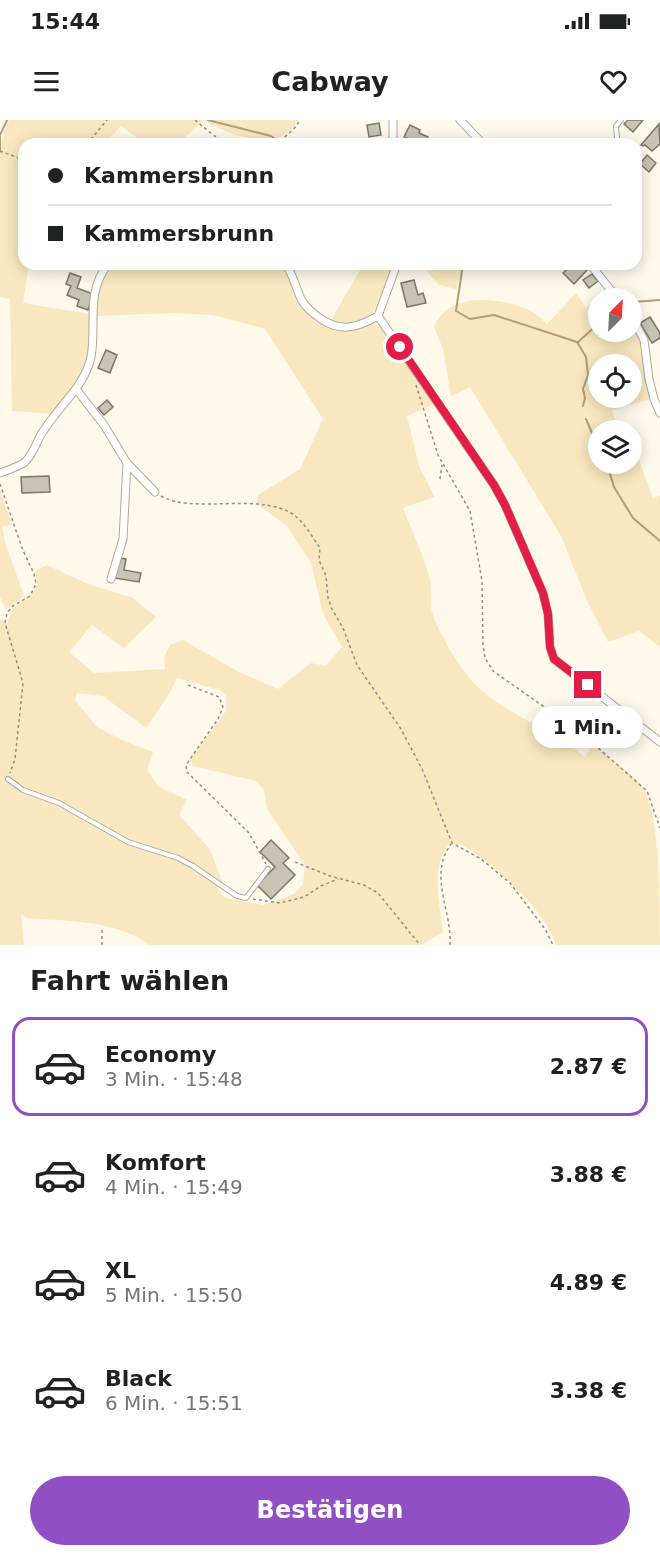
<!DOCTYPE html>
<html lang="de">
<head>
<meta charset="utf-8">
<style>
	:root { --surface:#fff; --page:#f6f6f6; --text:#202124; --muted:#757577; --line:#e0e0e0; --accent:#914fc4 }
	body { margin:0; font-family:"DejaVu Sans",sans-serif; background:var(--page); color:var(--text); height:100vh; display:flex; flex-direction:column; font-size:22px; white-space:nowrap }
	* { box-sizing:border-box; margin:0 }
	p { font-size:20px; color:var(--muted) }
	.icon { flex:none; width:33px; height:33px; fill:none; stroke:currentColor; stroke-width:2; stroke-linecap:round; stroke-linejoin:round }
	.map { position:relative; height:825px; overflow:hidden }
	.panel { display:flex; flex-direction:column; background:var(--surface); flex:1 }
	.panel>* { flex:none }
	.guide { position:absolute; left:18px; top:18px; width:624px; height:132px; border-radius:18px; box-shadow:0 3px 15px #0003; display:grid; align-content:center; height:132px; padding:0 30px; background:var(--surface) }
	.needle { width:39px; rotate:24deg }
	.controls { position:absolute; left:588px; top:168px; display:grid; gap:12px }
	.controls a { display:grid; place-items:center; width:54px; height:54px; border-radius:50%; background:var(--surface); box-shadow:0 3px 15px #0003; font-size:30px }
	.end { position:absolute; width:27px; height:27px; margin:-14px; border:8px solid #e11d48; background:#fff; box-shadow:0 0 0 3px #fff }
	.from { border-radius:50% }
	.bubble { position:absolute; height:42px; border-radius:21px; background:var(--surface); box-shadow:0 3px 15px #0003; font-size:20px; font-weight:700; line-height:42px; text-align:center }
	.guide b { display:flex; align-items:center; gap:21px; height:57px; font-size:22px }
	.guide b+b { border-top:2px solid var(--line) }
	.guide i { width:15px; height:15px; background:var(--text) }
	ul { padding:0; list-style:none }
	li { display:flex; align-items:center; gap:18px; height:99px; margin:0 12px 9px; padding:0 18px; border:3px solid transparent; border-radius:18px }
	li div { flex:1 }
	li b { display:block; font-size:22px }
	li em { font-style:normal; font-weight:700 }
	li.active { border-color:var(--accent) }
	li>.icon { width:54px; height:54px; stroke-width:1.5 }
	h2 { padding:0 30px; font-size:27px; line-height:72px }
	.button { display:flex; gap:12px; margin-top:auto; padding:12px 30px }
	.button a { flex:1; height:69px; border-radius:36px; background:var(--accent); color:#fff; font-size:24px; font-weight:700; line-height:69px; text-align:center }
	.status { display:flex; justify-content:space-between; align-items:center; height:42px; padding:0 30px; background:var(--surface); direction:ltr }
	.status svg { height:16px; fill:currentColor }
	header { display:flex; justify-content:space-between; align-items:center; height:78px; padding:0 30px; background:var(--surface); font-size:27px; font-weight:700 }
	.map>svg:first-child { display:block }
</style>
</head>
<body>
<div class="status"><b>15:44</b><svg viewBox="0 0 49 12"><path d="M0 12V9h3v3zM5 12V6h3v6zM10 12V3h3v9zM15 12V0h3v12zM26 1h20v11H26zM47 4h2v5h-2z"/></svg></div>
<header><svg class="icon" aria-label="menu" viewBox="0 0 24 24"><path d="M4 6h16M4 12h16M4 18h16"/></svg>Cabway<svg class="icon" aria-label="heart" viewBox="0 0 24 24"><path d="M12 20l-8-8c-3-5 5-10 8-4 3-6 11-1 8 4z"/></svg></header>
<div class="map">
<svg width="660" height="825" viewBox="0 0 660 825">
	<rect width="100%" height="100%" fill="#fef9eb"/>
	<g fill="#f9e8bf" fill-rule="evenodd">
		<path d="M9,0H298L292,9L272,23L232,14L204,1L177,24H133L137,18L121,6L105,24H24V144H29L23,183L89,194C91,248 85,254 52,294L12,291L10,179L0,177V33L4,11Z"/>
		<path d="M111,144H283C293,167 316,211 345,211C355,212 363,207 372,203C390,207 423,267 434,284L407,296L419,346L435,377L403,388C412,412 425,436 430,461C432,470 430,479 431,488C434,506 459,546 471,560C502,594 550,607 585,637L593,623C606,635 637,657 645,670C660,704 660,784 660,825H556C546,793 504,754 477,735C473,732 467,727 462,725C458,724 452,725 448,725C430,749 440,784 443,812L421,825H150C116,800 66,801 26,798L21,794L24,825H0V499L7,504C12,475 44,484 35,451L47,445L88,464L133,478L156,497L124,528L92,505L69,532L94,553L165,549L164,537L170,525L183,520L239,552L278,569L311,543L326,546L342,527L323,494L311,443L287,406L257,384L258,375L300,349L323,299L265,209L213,195L175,193L94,196L101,161ZM177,558L219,570L226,575V591L190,639L193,646L256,661L264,670L267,689L305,745L303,764L294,774L263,785L225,778L216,767L223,763L209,728L179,695L187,680L158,666L147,650L153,632L122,620L97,607L75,580L77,573L103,576L146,608L169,574Z"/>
		<path d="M356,144H395C383,179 375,212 330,202L360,150L355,146Z"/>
		<polygon points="413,144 463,144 456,169 439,165 426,150"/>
		<path d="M607,170L614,178H598V212H632V201L643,222L651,279L612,290L618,310H598V344H632V321L653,379L660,375V527L639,511L608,522L587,481L561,416L470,267L451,276L443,229L434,207C448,171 500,177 529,190C535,193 542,199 547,204L576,173L586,188ZM598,244H632V278H598Z"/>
		<polygon points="0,369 12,405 2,406 5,422 24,476 6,490 0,477"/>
	</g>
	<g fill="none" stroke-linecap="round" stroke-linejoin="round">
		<g stroke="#b09e74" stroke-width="2">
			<polyline points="208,0 271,16 283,24"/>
			<polyline points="0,32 0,15 7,0"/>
			<polyline points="463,144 456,191 470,199 494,195 577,222 586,237 588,255 583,269 585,278 583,286"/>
			<polyline points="632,182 660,180"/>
			<polyline points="578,222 598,204"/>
			<polyline points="586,299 594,318"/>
			<polyline points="607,344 614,367 633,398 660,421"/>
		</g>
	</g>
	<g fill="#c9c3b3" stroke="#7c7668" stroke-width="1.5">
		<polygon points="628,0 643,0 633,12 624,4"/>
		<polygon points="379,3 381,15 369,17 367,5"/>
		<polygon points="659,4 660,24 652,31 645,25 643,26 641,25"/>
		<polygon points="410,5 420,10 419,13 428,17 425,24 419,24 404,17"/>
		<polygon points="647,35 656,43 649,52 640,44"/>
		<polygon points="572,144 583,144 588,149 574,164 563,153"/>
		<polygon points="70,153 81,157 77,168 93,174 88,190 77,186 79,180 67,175 71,166 66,164"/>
		<polygon points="592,154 598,161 589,168 583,160"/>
		<polygon points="414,160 418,175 423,173 426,183 407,187 401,163"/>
		<polygon points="650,197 660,213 660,218 652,223 640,203"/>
		<polygon points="106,230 117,235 110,253 98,248"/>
		<polygon points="107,280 113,287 104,295 98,288"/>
		<polygon points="49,356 50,372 22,373 21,357"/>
		<polygon points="119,438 126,439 124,450 141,453 139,462 114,458"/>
		<polygon points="271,720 289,738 283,743 295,755 271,779 257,765 275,747 260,732"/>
	</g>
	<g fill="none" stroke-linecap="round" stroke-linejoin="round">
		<g stroke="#b0a99a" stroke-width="6">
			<g id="lane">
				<polyline points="617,18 616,6 621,0"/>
				<polyline points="8,659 23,670 59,683 128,722 178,738 193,746 237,776 246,778 268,749"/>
			</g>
		</g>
		<g stroke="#b0a99a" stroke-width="9">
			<g id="street">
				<polyline points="460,0 483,24"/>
				<polyline points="393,24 393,0"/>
				<path d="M286,144C293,155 296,168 301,179C306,188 313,193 321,199C342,213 358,207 378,196L397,144"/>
				<polyline points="590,144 617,178"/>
				<polyline points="378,196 494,365 505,385 543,473 548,494 550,527 554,539 660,622"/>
				<polyline points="632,197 644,220 649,259 654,279 660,293"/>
				<polyline points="76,269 104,305 127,343 155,372"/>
				<path d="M0,353C8,350 18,347 25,342C34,334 37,319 44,310C59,286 85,266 91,237C97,205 85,173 108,144"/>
				<polyline points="111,459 123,419 127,343"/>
			</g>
		</g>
		<g stroke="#918d83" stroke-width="1.5" stroke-dasharray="3 3" stroke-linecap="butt">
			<polyline points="195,0 213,15 229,24"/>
			<polyline points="87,24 107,0"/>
			<path d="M268,24C282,21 293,12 300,0"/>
			<polyline points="0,31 24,40"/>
			<polyline points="416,265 438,335 470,391 482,461 483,525 485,538 493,551 580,612 647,671 660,708"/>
			<polyline points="440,359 442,345"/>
			<polyline points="0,364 22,428 34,454 36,464 30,476 13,486 7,493 5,503 23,563 15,639 10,653"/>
			<path d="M161,376C195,395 259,371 294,395C304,402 313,418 320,428L319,440L326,456L328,478L332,489L343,508L357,545L401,609L422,649L452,723L481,739L510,763L545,809L553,825"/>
			<polyline points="188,565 219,577 223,587 218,599 186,645 187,652 249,713 266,744"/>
			<polyline points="295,742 330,756 364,765 378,773 420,825"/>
			<polyline points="253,779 280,783 304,777 321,766 338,759"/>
			<polyline points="102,810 102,825"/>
			<path d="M450,825C452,790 428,756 451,724"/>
		</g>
		<use href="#lane" stroke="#fff" stroke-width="4"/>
		<use href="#street" stroke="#fff" stroke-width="7"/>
	</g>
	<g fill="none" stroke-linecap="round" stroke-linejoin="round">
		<polyline stroke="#e11d48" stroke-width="8" points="400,227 494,365 505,385 543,473 548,494 550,527 554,539 588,565"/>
	</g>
</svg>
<div class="controls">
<a><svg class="needle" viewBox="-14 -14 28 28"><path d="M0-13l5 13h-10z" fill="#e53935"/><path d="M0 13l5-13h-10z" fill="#757577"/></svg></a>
<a><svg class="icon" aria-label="locate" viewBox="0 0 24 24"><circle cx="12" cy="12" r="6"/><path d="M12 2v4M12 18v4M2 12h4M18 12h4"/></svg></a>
<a><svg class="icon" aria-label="layers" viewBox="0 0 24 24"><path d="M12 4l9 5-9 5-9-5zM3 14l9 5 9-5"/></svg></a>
</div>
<i class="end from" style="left:400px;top:227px"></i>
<i class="end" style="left:588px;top:565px"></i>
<div class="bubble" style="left:532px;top:586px;width:111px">1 Min.</div>
<div class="guide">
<b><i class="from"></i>Kammersbrunn</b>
<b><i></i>Kammersbrunn</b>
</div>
</div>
<section class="panel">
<h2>Fahrt wählen</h2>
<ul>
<li class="active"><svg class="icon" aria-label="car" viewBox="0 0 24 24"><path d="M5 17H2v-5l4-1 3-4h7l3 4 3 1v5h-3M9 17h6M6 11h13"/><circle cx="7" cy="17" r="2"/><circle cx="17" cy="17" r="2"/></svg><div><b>Economy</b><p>3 Min. · 15:48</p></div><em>2.87 €</em></li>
<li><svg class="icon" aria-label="car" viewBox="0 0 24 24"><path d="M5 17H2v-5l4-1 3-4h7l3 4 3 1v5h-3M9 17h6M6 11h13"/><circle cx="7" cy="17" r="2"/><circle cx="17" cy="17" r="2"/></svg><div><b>Komfort</b><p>4 Min. · 15:49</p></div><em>3.88 €</em></li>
<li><svg class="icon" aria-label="car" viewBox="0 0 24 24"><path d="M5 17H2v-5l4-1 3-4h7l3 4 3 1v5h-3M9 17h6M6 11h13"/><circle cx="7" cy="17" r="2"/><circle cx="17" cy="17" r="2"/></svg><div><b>XL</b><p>5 Min. · 15:50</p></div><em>4.89 €</em></li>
<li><svg class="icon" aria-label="car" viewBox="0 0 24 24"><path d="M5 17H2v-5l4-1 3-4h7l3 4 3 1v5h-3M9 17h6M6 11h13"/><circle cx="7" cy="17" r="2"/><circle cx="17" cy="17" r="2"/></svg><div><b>Black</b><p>6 Min. · 15:51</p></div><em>3.38 €</em></li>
</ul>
<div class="button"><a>Bestätigen</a></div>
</section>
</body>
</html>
